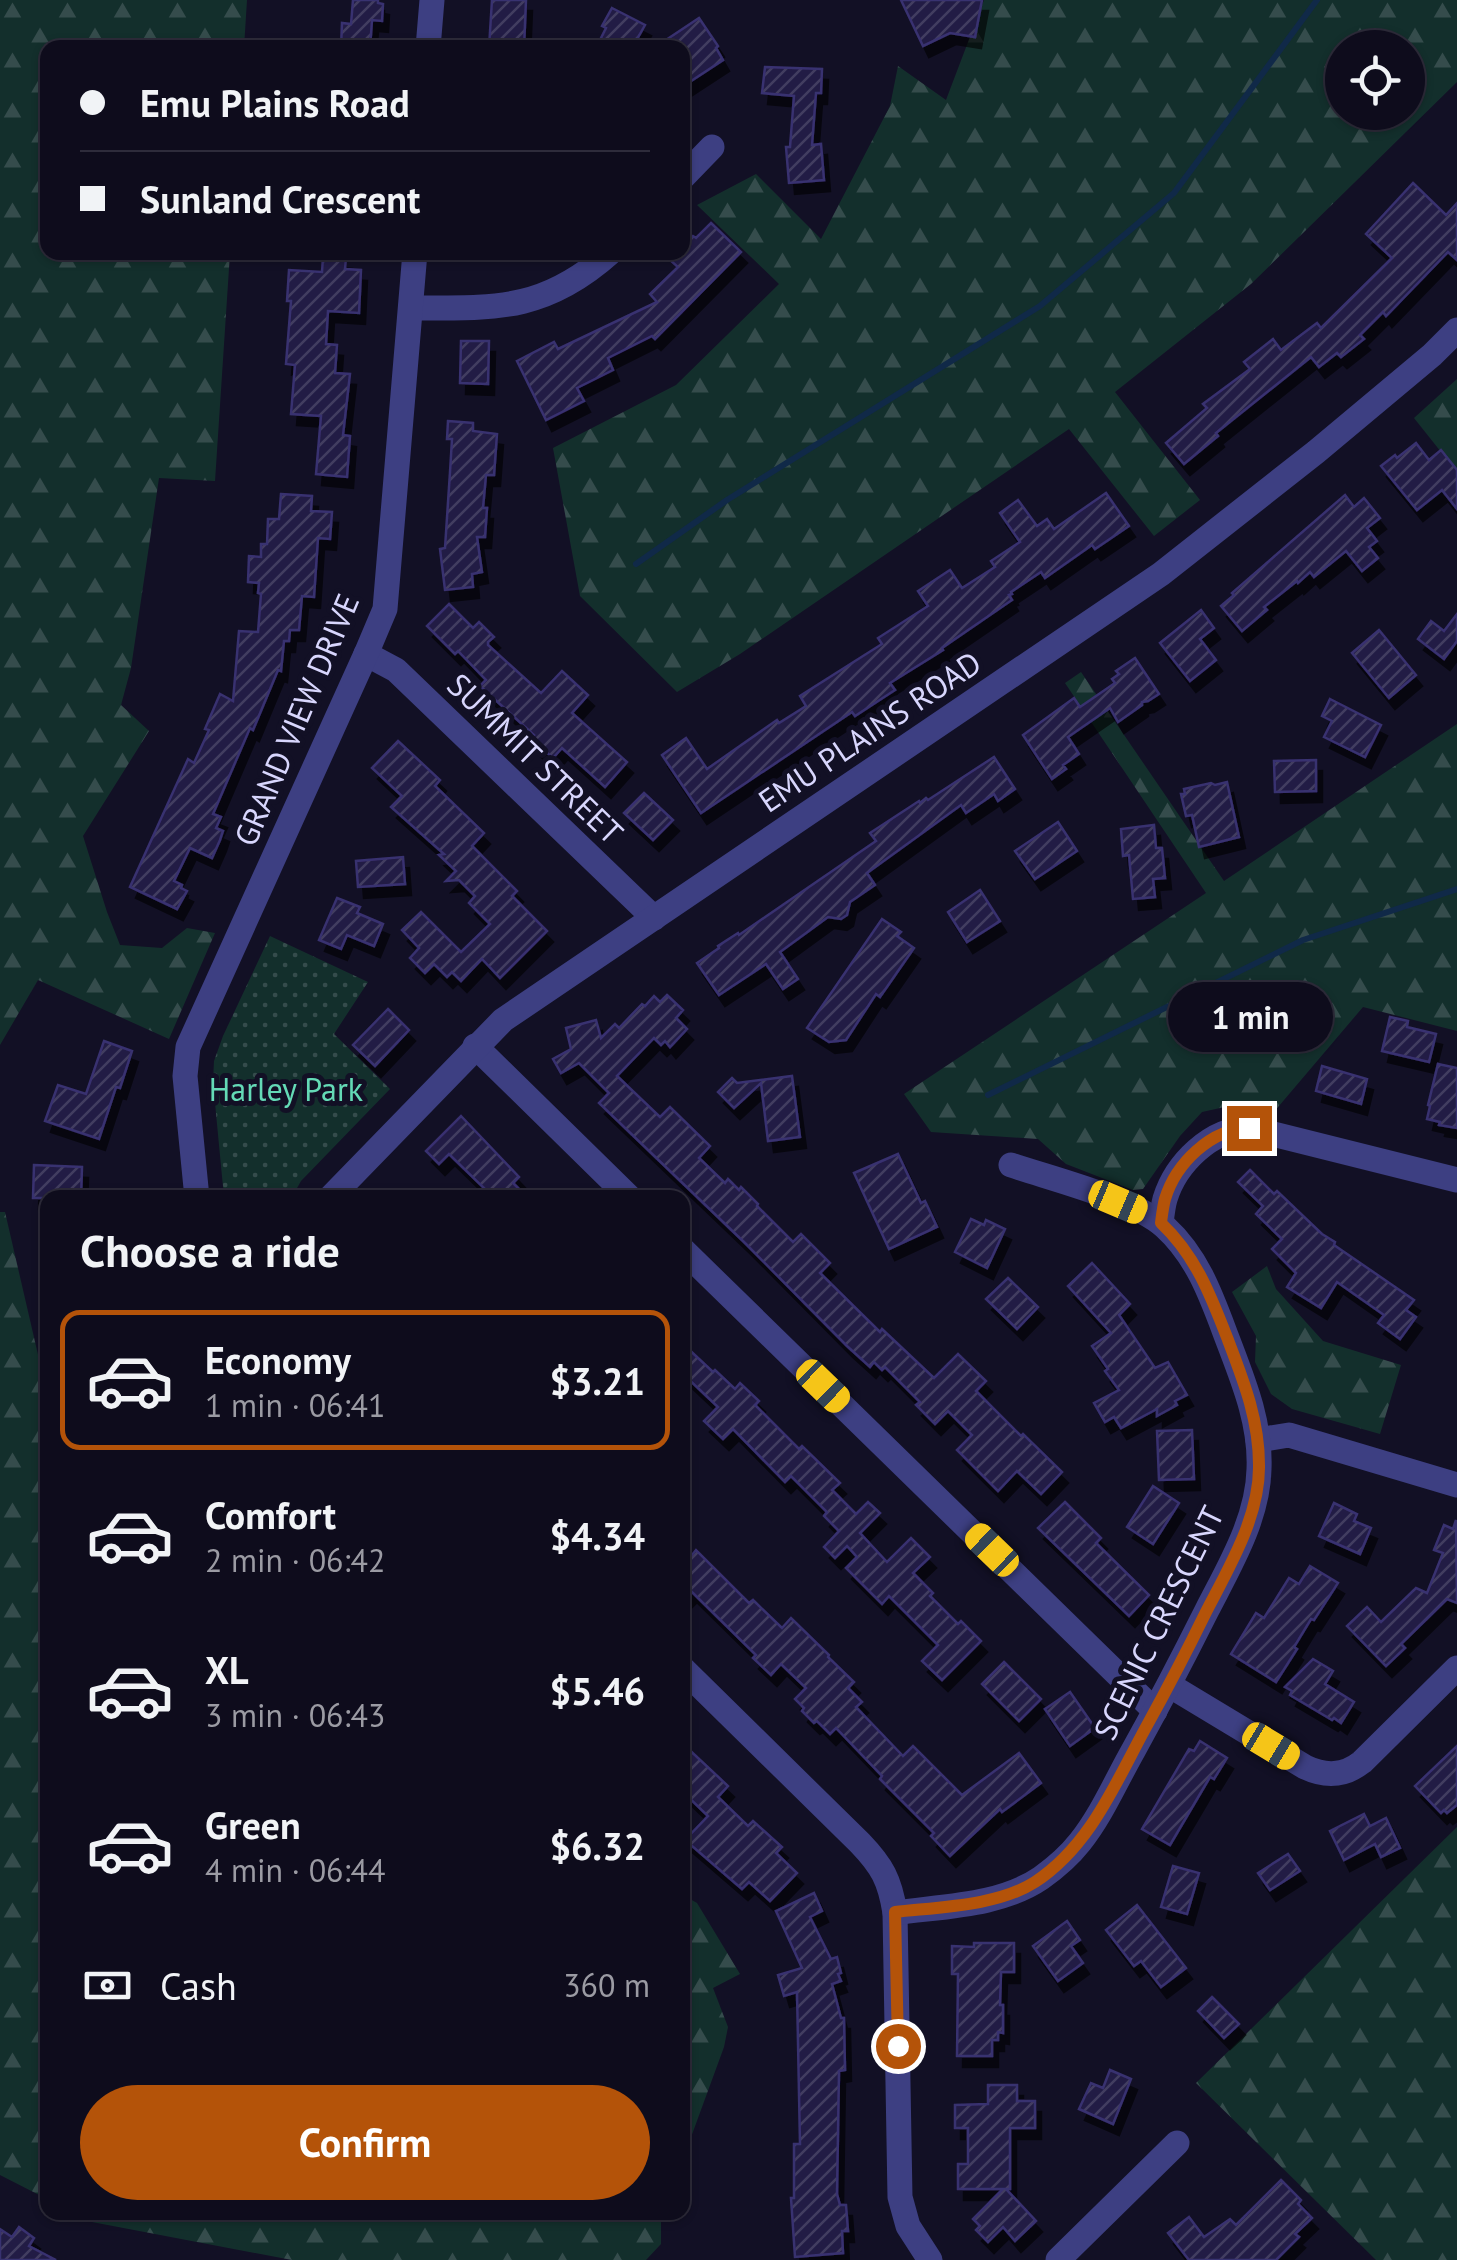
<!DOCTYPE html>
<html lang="en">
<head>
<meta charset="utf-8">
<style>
	:root { --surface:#0e0c1c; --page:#171525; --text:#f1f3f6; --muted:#9b9ba3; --line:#2e2c3b; --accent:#b45309 }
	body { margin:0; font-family:"PT Sans",sans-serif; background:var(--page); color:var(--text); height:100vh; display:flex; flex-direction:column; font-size:38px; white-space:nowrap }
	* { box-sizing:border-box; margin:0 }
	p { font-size:32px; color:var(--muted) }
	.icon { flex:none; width:55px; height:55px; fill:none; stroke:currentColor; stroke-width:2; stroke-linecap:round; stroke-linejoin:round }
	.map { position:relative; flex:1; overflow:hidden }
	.drawer { position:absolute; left:40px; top:1190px; width:650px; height:1030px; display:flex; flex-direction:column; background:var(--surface); border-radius:20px; box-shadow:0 2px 8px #0004,0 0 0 2px var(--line) }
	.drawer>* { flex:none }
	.guide { position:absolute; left:40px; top:40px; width:650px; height:220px; border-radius:20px; box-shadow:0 2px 8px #0004,0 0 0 2px var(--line); display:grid; align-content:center; height:220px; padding:0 40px; background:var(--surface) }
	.controls { position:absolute; left:1325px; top:30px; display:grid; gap:20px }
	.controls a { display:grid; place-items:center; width:100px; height:100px; border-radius:50%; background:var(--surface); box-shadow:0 2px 8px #0004,0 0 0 2px var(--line); font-size:50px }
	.end { position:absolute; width:45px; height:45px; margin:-22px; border:12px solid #b45309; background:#fff; box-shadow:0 0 0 5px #fff }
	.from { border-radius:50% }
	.bubble { position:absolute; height:70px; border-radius:35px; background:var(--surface); box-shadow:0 2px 8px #0004,0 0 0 2px var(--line); font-size:32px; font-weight:700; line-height:70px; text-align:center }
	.car { position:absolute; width:30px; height:60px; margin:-30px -15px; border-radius:12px; box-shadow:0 0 8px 2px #0007; background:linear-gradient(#f5c518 24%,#345 0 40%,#f5c518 0 76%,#345 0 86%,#f5c518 0) }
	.guide b { display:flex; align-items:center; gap:35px; height:95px; font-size:38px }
	.guide b+b { border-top:2px solid var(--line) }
	.guide i { width:25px; height:25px; background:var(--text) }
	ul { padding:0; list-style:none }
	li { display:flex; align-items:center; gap:30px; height:140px; margin:0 20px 15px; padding:0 20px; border:5px solid transparent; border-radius:20px }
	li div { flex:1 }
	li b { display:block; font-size:38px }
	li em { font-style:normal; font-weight:700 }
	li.selected { border-color:var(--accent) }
	li>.icon { width:90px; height:90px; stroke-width:1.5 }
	h2 { padding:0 40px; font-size:45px; line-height:120px }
	.pay { display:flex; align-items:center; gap:25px; height:110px; padding:0 40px; font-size:38px }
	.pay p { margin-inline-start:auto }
	.button { display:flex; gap:20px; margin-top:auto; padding:20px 40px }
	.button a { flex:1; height:115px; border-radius:60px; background:var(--accent); color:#fff; font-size:40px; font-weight:700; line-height:115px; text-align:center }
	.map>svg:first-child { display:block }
</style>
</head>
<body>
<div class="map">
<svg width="1457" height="2260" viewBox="0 0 1457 2260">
	<defs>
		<pattern id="grass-dots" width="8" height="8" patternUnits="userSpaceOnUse" patternTransform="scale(2.5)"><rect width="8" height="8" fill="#132f2c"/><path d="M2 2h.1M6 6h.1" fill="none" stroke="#354c4c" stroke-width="1.8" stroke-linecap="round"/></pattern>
		<pattern id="forest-firs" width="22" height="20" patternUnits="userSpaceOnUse" patternTransform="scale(2.5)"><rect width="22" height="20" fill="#132f2c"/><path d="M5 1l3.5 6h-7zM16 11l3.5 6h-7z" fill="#354c4c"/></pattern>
		<pattern id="building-hatch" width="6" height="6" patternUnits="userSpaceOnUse" patternTransform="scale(2.5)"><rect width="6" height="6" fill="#231d45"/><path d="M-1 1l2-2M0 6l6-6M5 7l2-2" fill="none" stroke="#423d61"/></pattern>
		<filter id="shadow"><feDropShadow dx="6" dy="11" stdDeviation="0" flood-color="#0009"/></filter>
	</defs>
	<rect width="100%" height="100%" fill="#121025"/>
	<polygon fill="url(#grass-dots)" points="270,936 368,982 334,1034 390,1089 301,1181 292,1197 224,1197 213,1082 214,1061 223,1036"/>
	<g fill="url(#forest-firs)" fill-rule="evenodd">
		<polygon points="0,0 247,0 244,47 48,48 48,252 230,253 215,481 159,478 131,668 121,705 149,731 83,836 107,912 120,945 162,948 187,928 215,933 169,1039 38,980 0,1045"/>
		<path d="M984,0H1457V82L1251,284L1115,392L1200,500L1154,536L1069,429L740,654L677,692L580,596L553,448L676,385L779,284L697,205L756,174L821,239L890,106L898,66L946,100ZM1342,48H1408V112H1342Z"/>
		<polygon points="1457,379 1457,472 1414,418"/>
		<polygon points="1081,672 1224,881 1457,724 1457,1031 1363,1007 1273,1113 1238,1104 1202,1112 1180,1136 1143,1189 1133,1190 1066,1164 1038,1139 931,1132 904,1094 1206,893 1065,683"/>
		<polygon points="0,1212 5,1212 48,1398 47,2199 0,2175"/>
		<polygon points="1267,1266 1276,1289 1323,1341 1401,1365 1380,1434 1292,1409 1271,1394 1255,1362 1256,1336 1232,1292"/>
		<polygon points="1457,1827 1457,2260 1376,2260 1196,2083"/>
		<polygon points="683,1895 697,1903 740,1974 713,1988 728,2027 724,2047 683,2159"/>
		<polygon points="73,2213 661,2213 661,2244 646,2260 292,2260 92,2222"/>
	</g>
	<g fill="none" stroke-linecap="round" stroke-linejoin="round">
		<g stroke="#102948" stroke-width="6">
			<polyline points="636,564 727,500 1040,306 1174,193 1317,0"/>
			<polyline points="988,1095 1303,940 1457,889"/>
		</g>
	</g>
	<g fill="url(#building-hatch)" stroke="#393070" stroke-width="2.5" filter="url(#shadow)">
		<polygon points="353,0 378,0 378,3 383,4 382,21 372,20 370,48 341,48 342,23 351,24"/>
		<polygon points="492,0 526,0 524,48 489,48"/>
		<polygon points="901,0 982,0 975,37 950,33 923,46"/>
		<polygon points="612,8 645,25 632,48 596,48 606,28 602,26"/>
		<polygon points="699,18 718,46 716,48 723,60 682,87 682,48 654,48"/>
		<polygon points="765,67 822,69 821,93 816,93 812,145 821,144 824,180 789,183 786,147 790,147 794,96 762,93"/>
		<polygon points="1413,183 1446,215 1457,203 1457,260 1448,252 1386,316 1383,312 1360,335 1364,339 1341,357 1337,353 1319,367 1311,357 1216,433 1218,436 1184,464 1166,443 1207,408 1203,404 1250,369 1244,362 1273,339 1281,350 1317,323 1321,328 1392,258 1366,234"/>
		<polygon points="711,223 741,252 655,339 652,336 608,358 613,370 577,388 584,401 546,420 517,361 554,342 558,349 657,302 650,294 678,267 670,260 677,252 682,252 682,247 693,236 696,238"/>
		<polygon points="323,257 346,258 345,269 361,270 359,313 328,311 326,344 337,345 335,373 350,374 343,435 350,436 347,477 316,474 321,416 291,414 295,365 286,364 291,301 287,301 289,270 322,272"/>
		<polygon points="461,341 489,341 488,384 460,383"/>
		<polygon points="448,421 473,423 473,431 497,434 494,475 486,475 483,508 487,508 485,537 477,537 482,572 472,574 473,587 445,590 440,549 445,548 450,472 452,439 447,439"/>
		<polygon points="1416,443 1429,460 1441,450 1457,470 1457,509 1442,490 1417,510 1381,466 1395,455 1397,458"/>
		<polygon points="1106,493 1129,526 1095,549 1092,545 1045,578 1041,572 1011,592 1012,594 1009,595 1012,600 942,648 943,650 890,683 895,690 855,716 852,712 701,813 662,755 686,738 707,769 777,720 779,723 806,706 800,696 882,644 878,638 928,606 918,591 950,570 962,588 995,567 991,561 1020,542 1000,513 1018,500 1037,526 1047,519 1054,529"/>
		<polygon points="281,494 312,496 311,511 332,512 330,539 318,538 314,597 302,596 299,630 290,630 289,641 284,641 281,671 278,670 253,730 250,728 213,814 221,817 216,828 223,831 220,840 212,858 190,848 174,881 182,885 181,888 187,891 177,909 130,887 188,759 194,763 209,730 205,729 220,694 233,701 239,631 258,632 261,594 258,593 259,583 248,582 249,556 261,557 261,544 267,544 268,519 279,519"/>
		<polygon points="1345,495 1354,507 1364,498 1380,518 1367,528 1377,541 1369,547 1378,558 1362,571 1346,551 1314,577 1310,572 1298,583 1297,581 1264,607 1267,610 1242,631 1221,606 1234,595 1232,593"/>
		<polygon points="449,604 473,628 479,622 494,637 488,642 488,645 541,693 562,671 588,695 572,713 627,762 605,787 562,748 553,758 545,751 543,753 529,740 534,735 480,686 486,680 458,651 455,654 427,626"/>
		<polygon points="1201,610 1214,628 1200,639 1216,660 1190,681 1160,643"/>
		<polygon points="1457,614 1457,641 1444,659 1418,639 1431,621 1444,631"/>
		<polygon points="1379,630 1416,675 1389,698 1352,653"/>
		<polygon points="1135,658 1159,694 1148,701 1142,702 1142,705 1118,722 1110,708 1068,737 1079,754 1063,765 1066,769 1052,779 1023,735 1074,698 1080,707 1115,683 1112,679 1119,674 1116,671"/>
		<polygon points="1330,699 1381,725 1365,757 1324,737 1332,721 1322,716"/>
		<polygon points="398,741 440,780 435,786 484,833 472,846 517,891 512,896 547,931 500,978 482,959 461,981 452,972 447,977 434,964 425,973 410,958 419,948 402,930 421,912 461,952 490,924 469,903 475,896 459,880 446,881 456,871 439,855 444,854 391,807 402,796 372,768"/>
		<polygon points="994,757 1015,789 998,801 994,794 966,813 961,805 867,873 875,885 850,902 847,915 841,919 828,917 780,952 798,979 783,989 766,964 719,995 697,963 719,948 718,946 738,933 739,935 876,841 870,833 919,801 920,803 926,798 928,800"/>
		<polygon points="1316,760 1316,791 1275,792 1274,761"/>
		<polygon points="1227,782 1239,837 1199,847 1192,815 1186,816 1181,794 1185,794 1184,789 1211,783 1215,785"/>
		<polygon points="644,793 673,820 653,840 624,813"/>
		<polygon points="1058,822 1077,851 1035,879 1015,851"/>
		<polygon points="1154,825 1156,848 1162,848 1165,878 1153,879 1155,897 1133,899 1129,855 1123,856 1121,829"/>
		<polygon points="403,857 405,884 358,887 356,861"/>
		<polygon points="980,890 1000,921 967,942 948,912"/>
		<polygon points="337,898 360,907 357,913 383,924 374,946 347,935 341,949 319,940"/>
		<polygon points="882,919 901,932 897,936 914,948 880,997 876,994 846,1040 829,1042 807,1028"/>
		<polygon points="667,995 683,1010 676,1018 687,1029 670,1047 665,1041 661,1045 654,1038 617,1076 660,1117 670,1107 710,1146 699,1158 725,1183 728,1179 739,1190 741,1187 758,1204 757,1206 793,1242 801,1234 830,1263 820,1273 880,1332 882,1329 934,1378 958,1354 986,1381 976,1391 1021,1436 1023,1434 1062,1472 1041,1494 1017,1471 998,1491 957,1450 972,1435 948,1411 935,1424 916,1405 920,1402 885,1367 882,1370 874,1362 870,1367 847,1346 745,1243 599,1103 609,1093 579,1063 561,1073 553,1059 571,1049 566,1028 596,1020 601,1038 615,1024 619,1028 642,1004 645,1006 654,996 660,1002"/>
		<polygon points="388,1009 409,1030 375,1066 353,1045"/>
		<polygon points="1390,1017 1408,1021 1407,1027 1436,1034 1429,1062 1382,1051"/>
		<polygon points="104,1041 132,1051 120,1088 116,1087 99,1139 45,1121 58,1085 86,1094"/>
		<polygon points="1438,1064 1457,1068 1457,1128 1439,1125 1440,1122 1427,1119 1430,1106 1428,1105"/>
		<polygon points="1322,1066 1367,1079 1361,1104 1316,1091"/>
		<polygon points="792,1076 800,1137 768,1141 761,1083 734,1108 718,1092 732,1078 737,1083"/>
		<polygon points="461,1116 519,1177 513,1183 528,1198 476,1198 484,1188 449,1154 439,1164 426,1151"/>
		<polygon points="898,1154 921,1203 925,1201 937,1227 889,1249 854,1173"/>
		<polygon points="34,1165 82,1167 81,1198 33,1198"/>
		<polygon points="1250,1170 1274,1194 1277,1191 1322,1234 1335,1242 1334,1245 1414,1300 1406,1310 1416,1317 1400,1339 1378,1323 1384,1315 1337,1282 1321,1308 1287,1287 1296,1273 1272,1249 1282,1239 1256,1214 1263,1206 1238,1182"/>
		<polygon points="971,1219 984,1225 986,1220 1005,1229 987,1268 955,1252"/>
		<polygon points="1092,1263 1130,1304 1119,1315 1155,1368 1168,1362 1187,1395 1175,1401 1177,1405 1157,1416 1157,1409 1121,1428 1114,1417 1105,1422 1094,1403 1119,1390 1105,1371 1108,1369 1092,1346 1111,1333 1068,1286"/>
		<polygon points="1008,1278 1038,1307 1017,1329 986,1299"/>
		<polygon points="682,1343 713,1372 715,1370 735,1389 740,1383 759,1401 755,1405 799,1449 802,1446 840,1483 832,1490 856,1514 868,1502 880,1513 860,1533 887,1562 911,1538 930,1557 913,1573 933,1593 930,1596 958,1624 961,1621 981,1641 942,1680 922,1661 938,1645 889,1596 882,1604 846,1568 857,1557 847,1546 835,1558 824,1547 839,1531 824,1516 827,1512 791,1476 785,1482 733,1429 723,1439 704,1421 718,1407 682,1373"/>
		<polygon points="1192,1430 1194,1479 1159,1480 1157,1431"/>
		<polygon points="1153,1486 1179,1503 1153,1544 1127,1527"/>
		<polygon points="1065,1502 1101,1538 1096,1543 1149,1595 1129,1616 1038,1528"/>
		<polygon points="1334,1503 1357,1514 1354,1521 1371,1528 1360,1554 1319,1536"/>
		<polygon points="1456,1520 1457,1603 1447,1599 1401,1644 1405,1648 1386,1666 1347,1626 1367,1607 1381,1622 1416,1588 1427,1593 1443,1553 1434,1550 1444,1525 1453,1529"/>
		<polygon points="682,1545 692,1555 696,1550 749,1603 753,1600 782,1628 791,1618 829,1655 828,1657 854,1682 848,1688 862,1702 856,1707 903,1756 913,1746 962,1795 1019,1753 1041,1783 1002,1812 1000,1809 950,1856 931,1836 934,1833 880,1779 882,1776 836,1728 830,1734 817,1721 814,1723 802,1711 804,1708 795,1699 806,1688 781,1664 771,1675 753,1658 756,1655 691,1591 682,1600"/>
		<polygon points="1310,1566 1338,1583 1314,1620 1311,1619 1294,1647 1297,1649 1276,1682 1231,1654 1256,1613 1264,1618 1289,1578 1299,1584"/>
		<polygon points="1313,1659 1333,1671 1325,1684 1354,1702 1341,1723 1334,1718 1332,1720 1290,1695 1292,1691 1285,1687"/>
		<polygon points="1004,1662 1041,1699 1019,1721 982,1684"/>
		<polygon points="1070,1692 1095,1728 1070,1746 1045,1709"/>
		<polygon points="1200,1741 1227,1758 1214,1779 1210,1777 1170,1845 1142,1829 1189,1749 1194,1751"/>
		<polygon points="682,1743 728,1786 718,1797 748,1826 753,1821 782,1847 776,1853 797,1873 770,1901 749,1882 742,1889 685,1840 708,1816 682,1791"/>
		<polygon points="1457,1746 1457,1805 1447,1813 1444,1810 1441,1813 1415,1786"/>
		<polygon points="1364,1814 1370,1826 1386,1818 1400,1848 1381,1857 1375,1844 1344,1860 1330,1831"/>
		<polygon points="1288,1854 1300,1871 1270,1890 1258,1873"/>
		<polygon points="1173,1866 1199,1873 1187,1914 1161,1907"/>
		<polygon points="814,1893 822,1911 810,1917 831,1959 837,1957 841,1973 838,1974 841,1981 832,1984 841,2018 844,2018 845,2070 839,2071 837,2194 840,2205 846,2205 848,2231 842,2231 843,2253 795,2257 791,2198 794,2198 794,2144 800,2144 797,1992 784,1996 778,1975 802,1968 776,1911"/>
		<polygon points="1137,1905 1186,1968 1161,1987 1141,1961 1134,1966 1106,1930"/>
		<polygon points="1067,1921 1080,1940 1071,1946 1083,1963 1058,1981 1033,1946"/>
		<polygon points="974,1943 1014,1943 1014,1972 1001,1972 1000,2005 1003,2005 1003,2033 998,2032 998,2040 992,2040 992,2056 957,2056 958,1974 952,1974 952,1946 974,1947"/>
		<polygon points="1212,1997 1239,2024 1224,2038 1198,2011"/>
		<polygon points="1110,2070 1131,2079 1113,2124 1079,2109 1091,2083 1103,2088"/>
		<polygon points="988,2085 1017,2085 1017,2101 1035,2101 1035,2128 1010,2128 1010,2189 1006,2189 1036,2221 1015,2241 1003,2227 988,2242 976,2230 980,2226 973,2219 1003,2189 958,2189 958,2164 968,2164 968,2128 955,2128 955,2105 988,2104"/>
		<polygon points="1281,2180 1301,2200 1298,2204 1312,2218 1295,2234 1299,2237 1276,2260 1189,2260 1168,2233 1189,2217 1204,2237 1230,2219 1236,2225"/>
		<polygon points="19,2227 34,2238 29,2246 56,2260 0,2260 0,2229 12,2237"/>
	</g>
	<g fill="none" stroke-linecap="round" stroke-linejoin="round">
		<g stroke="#3d3f82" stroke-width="25">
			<polyline points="428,48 432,0"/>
			<polyline points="682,178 712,147"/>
			<path d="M411,308C495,308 544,312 611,252"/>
			<polyline points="366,654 396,670 654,918"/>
			<polyline points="475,1046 630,1198"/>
			<polyline points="197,1198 185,1076 188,1047 366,654 385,609 415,252"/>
			<polyline points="330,1198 503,1020 1161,574 1316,452 1432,355 1457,330"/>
			<path d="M1161,1223C1162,1215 1163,1206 1165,1199C1176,1163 1211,1129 1249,1128L1457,1180"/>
			<polyline points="682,1249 1155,1711"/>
			<polyline points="1258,1440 1289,1435 1457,1485"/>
			<path d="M682,1668L860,1843C882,1866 890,1880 895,1913L900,2197L908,2226L930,2260"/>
			<path d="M1169,1685L1305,1767C1326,1777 1344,1776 1362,1762L1457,1668"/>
			<path d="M895,1913C943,1906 1000,1906 1041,1878C1055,1868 1069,1856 1080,1842C1101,1816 1116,1781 1133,1751C1159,1704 1183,1658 1207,1610C1229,1567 1258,1519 1259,1469C1261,1423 1243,1380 1227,1338C1212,1298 1198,1257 1165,1227C1134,1199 1052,1179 1011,1165"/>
			<polyline points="1058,2260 1177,2143"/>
		</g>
	</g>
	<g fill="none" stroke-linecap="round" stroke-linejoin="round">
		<path stroke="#b45309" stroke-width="12" d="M898,2046L895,1912C939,1907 998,1906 1035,1882C1090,1846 1115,1784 1145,1729C1166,1691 1186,1653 1205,1614C1228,1569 1260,1517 1259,1465C1259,1420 1244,1382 1228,1340C1211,1296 1196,1256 1161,1223C1162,1215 1163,1206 1165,1199C1176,1163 1211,1129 1249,1128"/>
	</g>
	<g text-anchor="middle" stroke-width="10" stroke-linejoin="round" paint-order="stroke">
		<g font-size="32" fill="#d8d6fd" stroke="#121025">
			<text transform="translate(297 720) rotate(-67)" y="11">GRAND VIEW DRIVE</text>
			<text transform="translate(870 732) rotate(-34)" y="11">EMU PLAINS ROAD</text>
			<text transform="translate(535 759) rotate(44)" y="11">SUMMIT STREET</text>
			<text transform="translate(1159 1623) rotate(-64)" y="11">SCENIC CRESCENT</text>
		</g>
		<g font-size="32" fill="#64dab6" stroke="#121025">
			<text x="286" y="1101">Harley Park</text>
		</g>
	</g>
</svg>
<div class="controls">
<a><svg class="icon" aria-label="locate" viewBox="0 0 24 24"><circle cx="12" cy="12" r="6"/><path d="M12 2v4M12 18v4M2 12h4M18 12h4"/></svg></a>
</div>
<i class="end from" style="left:898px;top:2046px"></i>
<i class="end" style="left:1249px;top:1128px"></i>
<div class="bubble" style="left:1168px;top:982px;width:165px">1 min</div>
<i class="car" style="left:1118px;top:1202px;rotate:113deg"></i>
<i class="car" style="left:823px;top:1386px;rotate:134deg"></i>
<i class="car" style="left:992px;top:1550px;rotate:314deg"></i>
<i class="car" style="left:1271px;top:1746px;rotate:121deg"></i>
<div class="guide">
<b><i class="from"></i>Emu Plains Road</b>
<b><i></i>Sunland Crescent</b>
</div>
<section class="drawer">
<h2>Choose a ride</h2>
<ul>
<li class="selected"><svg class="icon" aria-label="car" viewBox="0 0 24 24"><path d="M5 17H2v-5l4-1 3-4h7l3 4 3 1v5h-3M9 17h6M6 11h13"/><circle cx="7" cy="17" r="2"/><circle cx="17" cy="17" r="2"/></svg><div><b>Economy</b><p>1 min · 06:41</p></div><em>$3.21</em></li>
<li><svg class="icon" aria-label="car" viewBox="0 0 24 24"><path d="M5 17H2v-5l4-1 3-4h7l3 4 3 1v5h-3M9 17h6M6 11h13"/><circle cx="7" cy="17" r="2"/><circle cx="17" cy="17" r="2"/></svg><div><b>Comfort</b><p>2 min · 06:42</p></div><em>$4.34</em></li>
<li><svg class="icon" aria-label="car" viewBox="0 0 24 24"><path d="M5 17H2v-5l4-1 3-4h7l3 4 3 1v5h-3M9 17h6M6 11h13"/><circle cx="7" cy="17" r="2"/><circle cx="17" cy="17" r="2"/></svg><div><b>XL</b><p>3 min · 06:43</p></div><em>$5.46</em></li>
<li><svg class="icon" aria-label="car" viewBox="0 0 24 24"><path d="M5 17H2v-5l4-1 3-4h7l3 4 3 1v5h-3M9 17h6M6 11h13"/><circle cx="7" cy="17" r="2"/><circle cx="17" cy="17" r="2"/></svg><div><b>Green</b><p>4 min · 06:44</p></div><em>$6.32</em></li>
</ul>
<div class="pay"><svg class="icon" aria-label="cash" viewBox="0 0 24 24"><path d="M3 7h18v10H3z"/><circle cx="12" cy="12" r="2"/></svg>Cash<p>360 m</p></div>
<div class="button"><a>Confirm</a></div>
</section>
</div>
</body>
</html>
